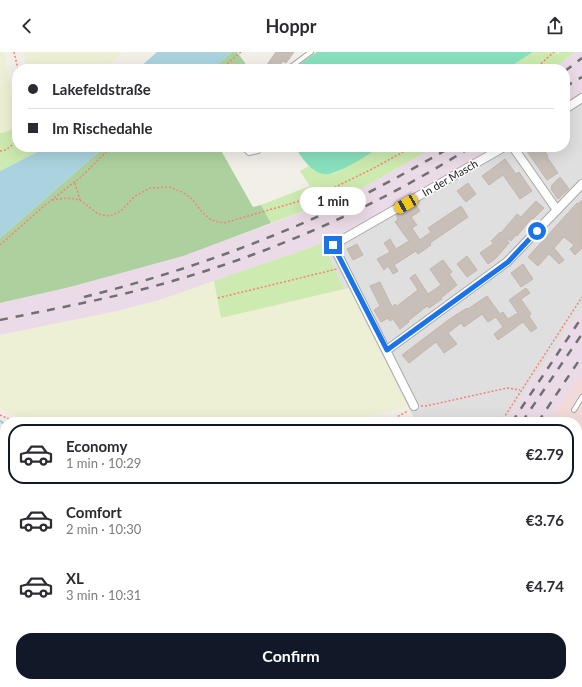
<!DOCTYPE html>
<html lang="en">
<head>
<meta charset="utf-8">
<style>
	:root { --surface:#fff; --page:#f7f7f7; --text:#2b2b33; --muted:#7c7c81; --line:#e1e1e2; --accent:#111827 }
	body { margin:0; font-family:Lato,sans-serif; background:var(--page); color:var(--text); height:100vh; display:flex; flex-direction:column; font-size:15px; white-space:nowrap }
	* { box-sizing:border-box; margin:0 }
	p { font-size:13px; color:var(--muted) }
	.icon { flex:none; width:22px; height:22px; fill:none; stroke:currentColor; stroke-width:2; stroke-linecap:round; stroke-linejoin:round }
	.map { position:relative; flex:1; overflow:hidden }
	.panel { position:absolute; left:0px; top:365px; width:582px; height:270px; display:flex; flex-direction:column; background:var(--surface); border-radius:16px 16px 0 0; box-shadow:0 4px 16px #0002 }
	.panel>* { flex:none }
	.banner { position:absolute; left:12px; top:12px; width:558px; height:88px; border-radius:16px; box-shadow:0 4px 16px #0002; display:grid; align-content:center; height:88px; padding:0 16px; background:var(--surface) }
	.end { position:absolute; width:18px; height:18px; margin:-9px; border:5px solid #1a73e8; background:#fff; box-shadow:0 0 0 2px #fff }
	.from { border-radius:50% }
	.bubble { position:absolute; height:28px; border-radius:14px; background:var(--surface); box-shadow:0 4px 16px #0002; font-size:13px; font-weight:700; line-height:28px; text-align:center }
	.car { position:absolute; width:12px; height:24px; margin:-12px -6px; border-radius:5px; box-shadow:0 0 3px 1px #0007; background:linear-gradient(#f5c518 24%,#345 0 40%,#f5c518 0 76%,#345 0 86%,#f5c518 0) }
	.banner b { display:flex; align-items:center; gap:14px; height:38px; font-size:15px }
	.banner b+b { border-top:1px solid var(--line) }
	.banner i { width:10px; height:10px; background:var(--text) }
	ul { padding:7px 0 0; list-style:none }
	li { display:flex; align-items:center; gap:12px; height:60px; margin:0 8px 6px; padding:0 8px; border:2px solid transparent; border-radius:16px }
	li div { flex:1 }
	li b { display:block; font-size:15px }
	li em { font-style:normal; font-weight:700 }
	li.current { border-color:var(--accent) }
	li>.icon { width:36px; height:36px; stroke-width:1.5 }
	.primary-button { display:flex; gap:8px; margin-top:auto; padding:8px 16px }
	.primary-button a { flex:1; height:46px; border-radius:16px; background:var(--accent); color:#fff; font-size:16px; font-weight:700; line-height:46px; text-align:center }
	header { display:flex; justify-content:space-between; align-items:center; height:52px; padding:0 16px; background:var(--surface); font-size:18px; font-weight:700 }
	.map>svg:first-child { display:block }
</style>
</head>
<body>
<header><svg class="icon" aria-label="back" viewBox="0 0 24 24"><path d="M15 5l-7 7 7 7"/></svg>Hoppr<svg class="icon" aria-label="share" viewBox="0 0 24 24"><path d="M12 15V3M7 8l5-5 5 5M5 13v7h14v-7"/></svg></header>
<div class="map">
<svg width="582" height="635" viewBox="0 0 582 635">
	<rect width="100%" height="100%" fill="#f2efe9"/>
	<polygon fill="#e0dfdf" points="582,41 582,257 574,268 570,271 566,276 565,282 540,319 532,327 531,331 506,370 416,370 349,237 344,237 323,191 389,157 494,95 565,95 565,51"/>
	<polygon fill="#f2dad9" points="582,322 582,470 577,468 577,370 548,370 576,329"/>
	<g fill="#ebdbe8">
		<polygon points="575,0 582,0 582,41 565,51 565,17 553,17"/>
		<polygon points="435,95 494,95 389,157 323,191 160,248 118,259 0,283 0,251 70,235 238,184 357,139"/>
		<polygon points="582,257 582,322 580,326 576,329 548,370 506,370 531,331 532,327 540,319 565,282 566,276 570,271 574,268"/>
		<polygon points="332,630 375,630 372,635 328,635"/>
	</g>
	<g fill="#eef0d5">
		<polygon points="0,0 4,0 15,57 13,73 11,78 7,80 0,81"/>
		<polygon points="24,0 123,0 104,17 27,17"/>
		<polygon points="214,229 221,266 349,236 408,354 346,370 29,370 0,356 0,283 118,259 160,248"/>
		<polygon points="0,383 5,385 5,445 0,441"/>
		<polygon points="140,630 249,630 245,635 142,635"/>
	</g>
	<g fill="#cdebb0">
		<polygon points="533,0 556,0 558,2 559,0 575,0 553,17 507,17"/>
		<path d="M17,73V95H47L0,119V81C6,80 10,80 13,74Z"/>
		<polygon points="380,95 435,95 357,139 271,171 261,153 310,134 300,119 309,114 325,122 336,121"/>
		<polygon points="323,191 344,237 221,266 214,229"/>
		<polygon points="577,468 582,470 582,543 577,541"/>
		<polygon points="0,502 5,504 5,630 92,630 93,635 0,635"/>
		<polygon points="577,548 582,550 582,635 372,635 375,630 577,630"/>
		<polygon points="249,630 332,630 328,635 245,635"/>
	</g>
	<g fill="#add19e">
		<polygon points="232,0 237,0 248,15 246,17 212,17"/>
		<polygon points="104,95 219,95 253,155 261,153 271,171 183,204 70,235 0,251 0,186"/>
	</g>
	<g fill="#88e0be">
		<polygon points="317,0 533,0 507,17 293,17"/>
		<path d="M295,95H380C369,102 337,124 324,122C311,120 302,106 295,95Z"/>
	</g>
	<g fill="#aad3df">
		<polygon points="157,0 232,0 212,17 138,17"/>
		<polygon points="47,95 104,95 0,186 0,119"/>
	</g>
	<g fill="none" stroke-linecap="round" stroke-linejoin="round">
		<g stroke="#aad3df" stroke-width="2.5">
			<polyline points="0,369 5,372"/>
			<polyline points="577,488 582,488"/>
		</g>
	</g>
	<g fill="#c7bfb8" stroke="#c4b6ab">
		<polygon points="276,0 294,0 286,11 283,9 277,17 264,17"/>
		<polygon points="524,95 542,95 548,104 547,105 558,121 547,128"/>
		<polygon points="505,107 516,122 519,120 532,139 520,147 503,123 489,133 482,124"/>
		<polygon points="560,125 569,137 558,147 551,137 552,136 551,134"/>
		<polygon points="468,131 476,142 466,150 457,139"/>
		<polygon points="582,148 582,196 575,203 570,197 574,193 564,185 554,196 564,208 559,212 549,202 538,214 528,205 577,151 578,152"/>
		<polygon points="536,149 544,156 533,167 532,166 517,184 516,183 511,189 508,187 507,188 509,191 495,207 488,212 480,201 494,191 491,189 500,180 501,181 517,162 521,165"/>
		<polygon points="415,152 420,159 411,165 417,173 412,176 420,188 431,180 428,176 461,154 468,165 430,191 431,193 418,202 416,199 394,213 398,219 393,222 388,214 384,218 377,207 390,200 384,191 390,187 396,197 409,189 395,170 398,167 396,163"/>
		<polygon points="357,192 363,203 353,208 347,197"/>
		<polygon points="467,204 477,218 467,225 457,212"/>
		<polygon points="443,208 452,220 449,222 457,233 441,246 442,247 429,256 427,254 408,269 409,270 400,277 393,267 390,269 388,266 381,270 374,258 380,254 370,234 380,230 392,255 395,252 397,254 418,238 410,226 415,222 428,242 441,233 430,217"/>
		<polygon points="523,212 533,227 521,235 511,221"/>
		<polygon points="526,236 530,241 521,247 531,262 529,264 537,276 531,280 523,270 498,288 494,282 503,275 496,265 488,270 482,262 464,275 461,271 448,281 457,292 444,301 436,290 409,311 402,303 451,266 467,256 468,257 487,244 500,262 503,260 508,267 518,261 509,248"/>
	</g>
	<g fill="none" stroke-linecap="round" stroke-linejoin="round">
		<g stroke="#a9a9a9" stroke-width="6">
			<g id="service">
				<polyline points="288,17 311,0"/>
				<polyline points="243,95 249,101 258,99 262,95"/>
				<polyline points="574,358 582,345"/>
			</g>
		</g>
		<g stroke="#a9a9a9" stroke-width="10">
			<g id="minor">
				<polyline points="565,57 582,46"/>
				<polyline points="513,95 557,158"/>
				<polyline points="387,298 507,210 582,132"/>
				<polyline points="414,354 333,193 504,95"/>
			</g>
		</g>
		<g stroke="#fa8072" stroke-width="1.5" stroke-dasharray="2 2" stroke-linecap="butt">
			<polyline points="14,0 18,17"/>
			<polyline points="221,17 241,0"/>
			<polyline points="535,17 554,0"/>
			<polyline points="0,99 6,98 17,89"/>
			<polyline points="75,131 80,148"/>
			<polyline points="52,148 67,146 80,148 98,162 110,164 121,159 135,144 150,136 170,135 184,141 192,147 202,160 211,168 224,171 317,144 374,116 412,95"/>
			<polyline points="0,193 44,154 82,124 111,95"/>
			<polyline points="218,246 337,217"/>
			<polyline points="421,354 426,354 507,336 520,338"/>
			<polyline points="0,363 15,370"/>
			<polyline points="383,370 391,368 408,359"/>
			<polyline points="501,370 582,245"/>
			<polyline points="577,479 582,479"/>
			<polyline points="0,497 5,499"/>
			<polyline points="577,544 582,546"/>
			<polyline points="95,630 97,635"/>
			<polyline points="324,635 327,630"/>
		</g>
		<use href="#service" stroke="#fff" stroke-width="4"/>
		<use href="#minor" stroke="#fff" stroke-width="8"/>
		<g stroke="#707070" stroke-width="2.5" stroke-dasharray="8 8" stroke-linecap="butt">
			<polyline points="565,19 582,6"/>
			<polyline points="565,35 582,25"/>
			<path d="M84,245C168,224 249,196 328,160C370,141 411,118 451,95"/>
			<path d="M0,268C62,255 125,244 186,225C286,195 382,151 471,95"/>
			<polyline points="512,370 582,265"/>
			<polyline points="522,370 582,282"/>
			<polyline points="538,370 582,304"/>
			<polyline points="0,466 5,470"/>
			<polyline points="117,630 119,635"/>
			<polyline points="334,635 337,630"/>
			<polyline points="350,635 354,630"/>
			<polyline points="360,635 364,630"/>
		</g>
	</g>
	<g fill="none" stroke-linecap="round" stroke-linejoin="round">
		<polyline stroke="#1a73e8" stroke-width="5" points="333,193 387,298 508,210 537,179"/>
	</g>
	<g text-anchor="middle" stroke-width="3" stroke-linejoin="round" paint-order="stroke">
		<g font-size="11" fill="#222" stroke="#fff">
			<text transform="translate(450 126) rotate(-30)" y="4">In der Masch</text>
		</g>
	</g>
</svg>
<i class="end from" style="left:537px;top:179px"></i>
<i class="end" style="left:333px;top:193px"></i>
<div class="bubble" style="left:300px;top:135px;width:66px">1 min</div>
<i class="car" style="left:406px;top:152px;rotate:240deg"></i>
<div class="banner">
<b><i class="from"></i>Lakefeldstraße</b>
<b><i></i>Im Rischedahle</b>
</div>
<section class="panel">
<ul>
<li class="current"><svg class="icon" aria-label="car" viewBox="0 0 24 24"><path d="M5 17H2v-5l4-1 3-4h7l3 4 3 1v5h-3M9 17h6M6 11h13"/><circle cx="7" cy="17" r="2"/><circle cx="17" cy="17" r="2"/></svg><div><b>Economy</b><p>1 min · 10:29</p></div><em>€2.79</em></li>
<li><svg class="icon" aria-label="car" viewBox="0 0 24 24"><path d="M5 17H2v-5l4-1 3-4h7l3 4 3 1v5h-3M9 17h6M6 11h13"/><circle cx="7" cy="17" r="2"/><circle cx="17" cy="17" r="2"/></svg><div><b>Comfort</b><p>2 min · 10:30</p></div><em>€3.76</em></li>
<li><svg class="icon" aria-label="car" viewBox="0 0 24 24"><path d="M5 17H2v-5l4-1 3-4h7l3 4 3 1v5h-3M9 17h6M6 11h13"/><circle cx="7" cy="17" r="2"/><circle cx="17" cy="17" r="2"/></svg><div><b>XL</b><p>3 min · 10:31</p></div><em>€4.74</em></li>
</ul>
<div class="primary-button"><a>Confirm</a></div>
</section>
</div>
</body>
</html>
